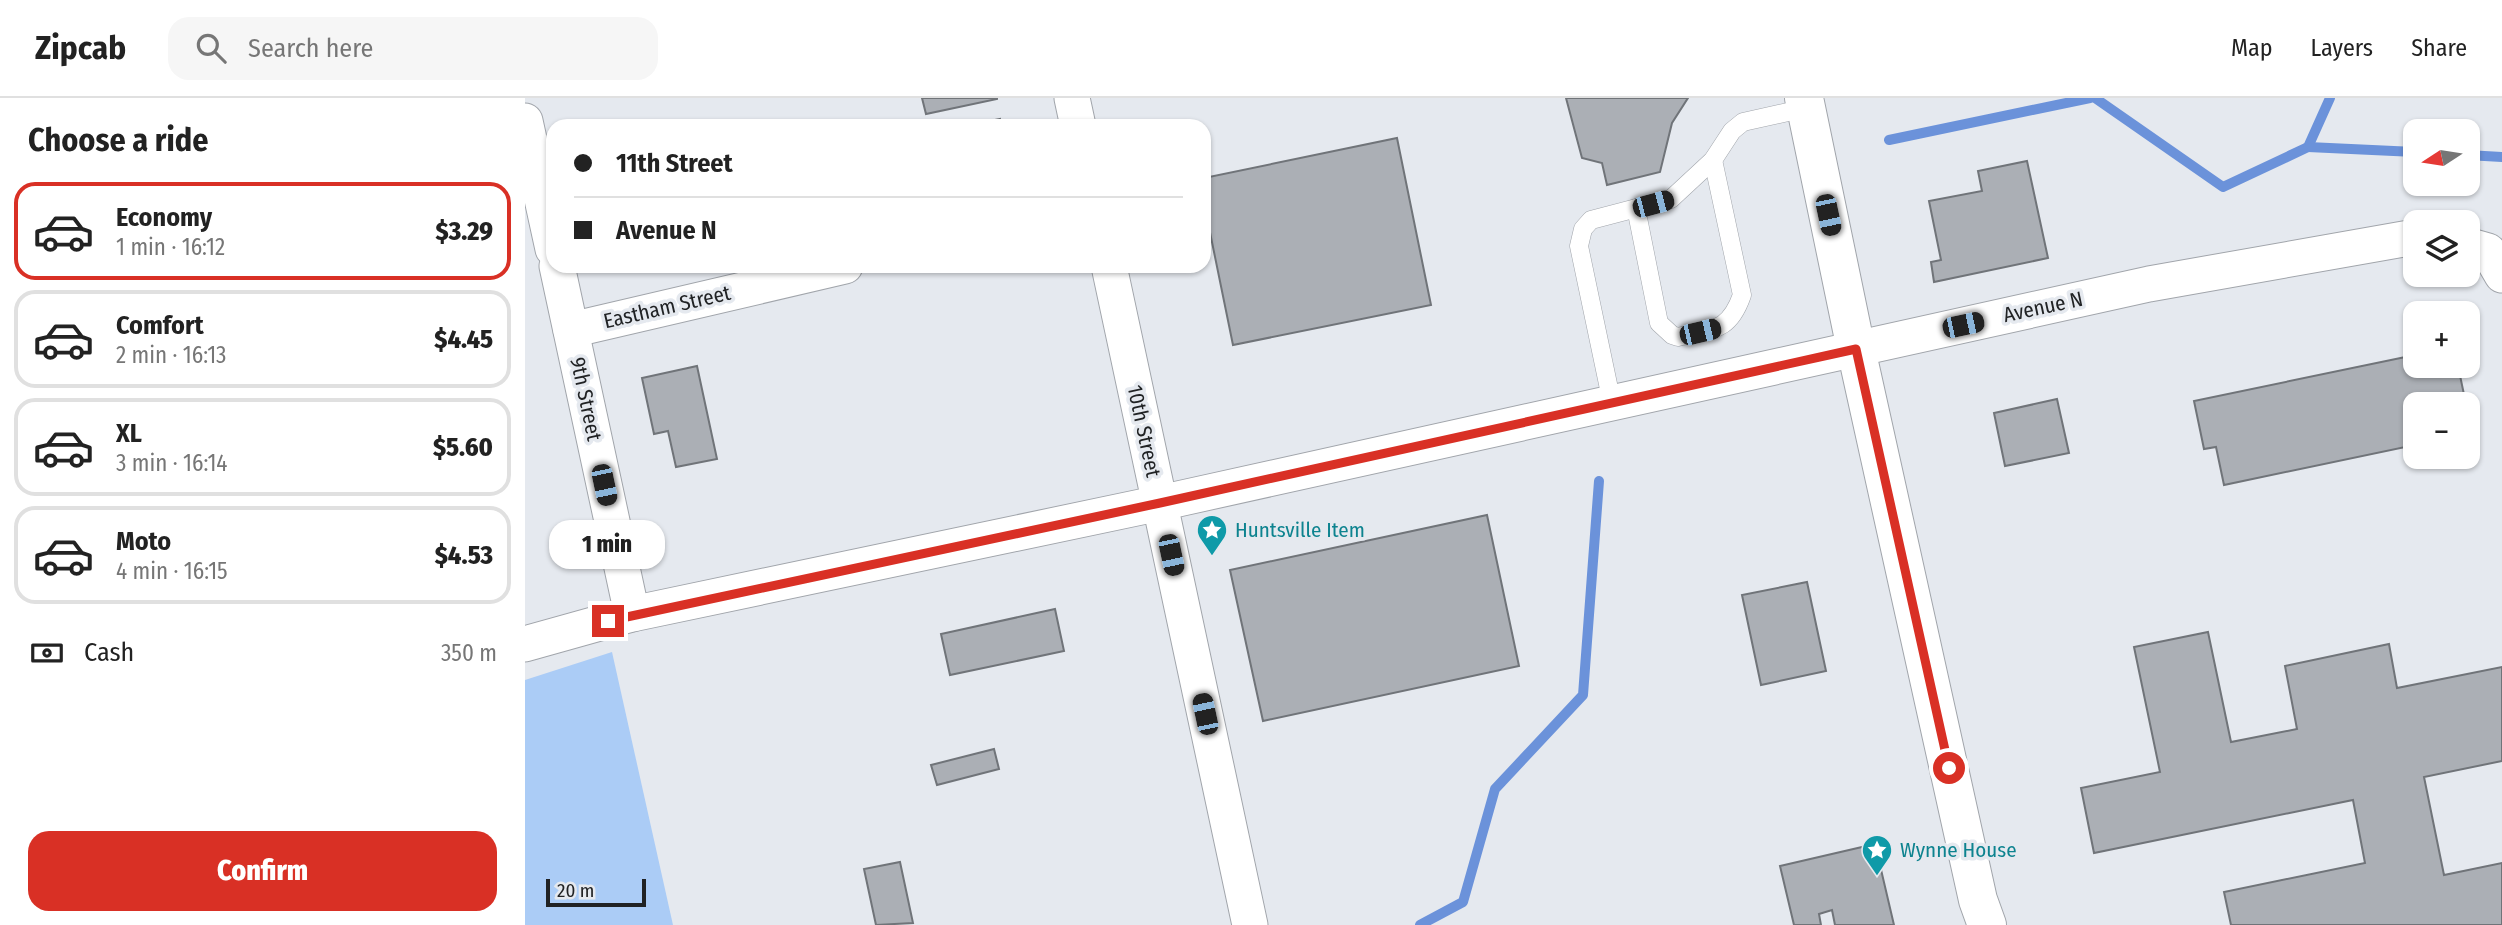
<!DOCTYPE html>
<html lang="en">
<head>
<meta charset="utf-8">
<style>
	:root { --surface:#fff; --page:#f6f6f6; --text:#222; --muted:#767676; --line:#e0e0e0; --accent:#d93025 }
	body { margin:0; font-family:"Fira Sans Condensed",sans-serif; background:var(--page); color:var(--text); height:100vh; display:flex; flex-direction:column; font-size:26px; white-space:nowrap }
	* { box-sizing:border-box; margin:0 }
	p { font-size:23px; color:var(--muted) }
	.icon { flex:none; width:38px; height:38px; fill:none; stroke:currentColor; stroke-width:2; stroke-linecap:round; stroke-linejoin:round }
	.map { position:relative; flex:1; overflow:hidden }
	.side { display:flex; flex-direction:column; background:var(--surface); width:525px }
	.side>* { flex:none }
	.hud { position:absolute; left:21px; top:21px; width:665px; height:154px; border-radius:21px; box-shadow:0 2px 5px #0004; display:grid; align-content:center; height:154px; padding:0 28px; background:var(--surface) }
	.needle { width:46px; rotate:258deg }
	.buttons { position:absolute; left:1878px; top:21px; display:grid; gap:14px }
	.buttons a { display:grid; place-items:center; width:77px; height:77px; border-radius:14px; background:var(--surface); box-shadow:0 2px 5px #0004; font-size:35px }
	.scale { position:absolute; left:21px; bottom:18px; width:100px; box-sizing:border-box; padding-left:7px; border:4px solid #202224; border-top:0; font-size:19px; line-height:24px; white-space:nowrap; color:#202224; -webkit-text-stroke:5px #e5e9ef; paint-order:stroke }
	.end { position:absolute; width:32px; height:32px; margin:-16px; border:9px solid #d93025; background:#fff; box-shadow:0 0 0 4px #fff }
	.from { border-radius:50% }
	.bubble { position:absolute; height:49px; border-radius:21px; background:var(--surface); box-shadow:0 2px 5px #0004; font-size:23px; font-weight:800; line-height:49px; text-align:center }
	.car { position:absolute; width:21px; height:42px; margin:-21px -10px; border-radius:9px; box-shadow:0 0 5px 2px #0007; background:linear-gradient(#222 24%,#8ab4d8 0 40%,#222 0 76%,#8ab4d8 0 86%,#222 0) }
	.hud b { display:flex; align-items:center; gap:24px; height:66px; font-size:26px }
	.hud b+b { border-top:2px solid var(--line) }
	.hud i { width:18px; height:18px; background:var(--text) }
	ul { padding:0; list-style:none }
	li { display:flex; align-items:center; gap:21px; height:98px; margin:0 14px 10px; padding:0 14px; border:4px solid var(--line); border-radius:21px }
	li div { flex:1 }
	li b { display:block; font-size:26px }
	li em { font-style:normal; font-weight:800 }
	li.on { border-color:var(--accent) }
	li>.icon { width:63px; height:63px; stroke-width:1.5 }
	h2 { padding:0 28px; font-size:32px; line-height:84px }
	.pay { display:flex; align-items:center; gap:18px; height:77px; padding:0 28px; font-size:26px }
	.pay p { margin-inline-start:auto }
	.action { display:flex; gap:14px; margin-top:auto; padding:14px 28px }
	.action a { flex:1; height:80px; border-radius:21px; background:var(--accent); color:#fff; font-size:28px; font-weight:800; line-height:80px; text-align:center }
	header { display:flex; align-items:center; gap:42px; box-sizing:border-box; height:98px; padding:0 35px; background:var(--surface); border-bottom:2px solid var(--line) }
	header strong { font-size:33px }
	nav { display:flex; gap:38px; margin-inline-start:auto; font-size:24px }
	.search { width:490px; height:63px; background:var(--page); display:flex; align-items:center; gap:18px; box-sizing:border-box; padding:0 24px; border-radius:21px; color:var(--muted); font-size:26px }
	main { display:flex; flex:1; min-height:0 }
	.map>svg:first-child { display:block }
</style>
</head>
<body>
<header>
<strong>Zipcab</strong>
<div class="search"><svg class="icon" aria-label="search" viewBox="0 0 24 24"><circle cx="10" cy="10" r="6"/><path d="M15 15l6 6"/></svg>Search here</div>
<nav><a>Map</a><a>Layers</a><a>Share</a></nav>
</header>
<main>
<section class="side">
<h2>Choose a ride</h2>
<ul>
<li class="on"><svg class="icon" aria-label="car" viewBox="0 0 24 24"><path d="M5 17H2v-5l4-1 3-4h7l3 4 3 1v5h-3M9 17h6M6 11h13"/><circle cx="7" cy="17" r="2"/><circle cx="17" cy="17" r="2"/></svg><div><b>Economy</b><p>1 min · 16:12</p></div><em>$3.29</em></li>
<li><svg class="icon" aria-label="car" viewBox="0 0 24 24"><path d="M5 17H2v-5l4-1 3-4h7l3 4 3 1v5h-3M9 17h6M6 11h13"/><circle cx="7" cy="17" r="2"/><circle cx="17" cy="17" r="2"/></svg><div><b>Comfort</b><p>2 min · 16:13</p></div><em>$4.45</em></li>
<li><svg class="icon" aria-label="car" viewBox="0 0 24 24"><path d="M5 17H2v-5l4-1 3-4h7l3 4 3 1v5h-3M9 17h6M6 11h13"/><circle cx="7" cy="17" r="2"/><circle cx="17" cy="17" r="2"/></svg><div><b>XL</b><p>3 min · 16:14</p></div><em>$5.60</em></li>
<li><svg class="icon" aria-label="car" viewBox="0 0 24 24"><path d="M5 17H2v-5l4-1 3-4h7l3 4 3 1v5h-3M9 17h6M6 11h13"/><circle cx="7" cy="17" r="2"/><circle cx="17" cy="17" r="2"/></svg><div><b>Moto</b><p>4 min · 16:15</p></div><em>$4.53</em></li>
</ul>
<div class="pay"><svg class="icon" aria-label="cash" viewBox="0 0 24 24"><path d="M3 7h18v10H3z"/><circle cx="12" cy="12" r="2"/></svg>Cash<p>350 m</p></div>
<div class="action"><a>Confirm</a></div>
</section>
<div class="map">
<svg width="1977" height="827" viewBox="0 0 1977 827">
	<rect width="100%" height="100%" fill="#e5e9ef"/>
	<polygon fill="#abccf6" points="87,554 148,827 0,827 0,582"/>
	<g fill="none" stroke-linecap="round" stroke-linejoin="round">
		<g stroke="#6b92da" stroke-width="10">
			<polyline points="1570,0 1698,89 1783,49 1805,0"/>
			<polyline points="1364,42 1565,0"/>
			<polyline points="1783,49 1890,54"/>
			<polyline points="1942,57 1977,59"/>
			<polyline points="895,827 938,804 970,691 1058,597 1074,383"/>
		</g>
	</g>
	<g fill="#abafb5" stroke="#707479" stroke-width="2">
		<polygon points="397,0 472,0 472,1 401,16"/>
		<polygon points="1041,0 1163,0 1147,25 1135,74 1082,87 1077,65 1057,60"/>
		<polygon points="475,21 476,28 440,28"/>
		<polygon points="872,40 906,207 708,247 679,105 679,80"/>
		<polygon points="1502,63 1523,160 1409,184 1406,164 1416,162 1404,103 1457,93 1453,73"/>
		<polygon points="1890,257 1890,268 1933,268 1941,306 1890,306 1890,347 1699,387 1691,349 1679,351 1669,303"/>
		<polygon points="172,268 192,361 151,369 143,333 129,336 117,280"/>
		<polygon points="1532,301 1544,355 1480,368 1469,315"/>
		<polygon points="962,417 994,568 738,623 705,472"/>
		<polygon points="1282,484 1301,573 1236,587 1217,497"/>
		<polygon points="530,511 539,553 425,577 416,536"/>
		<polygon points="1683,534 1706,644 1772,631 1760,568 1864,546 1872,590 1977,569 1977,663 1899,679 1919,777 1977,765 1977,827 1706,827 1699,794 1840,765 1828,702 1569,755 1556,690 1635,674 1609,549"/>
		<polygon points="469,651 474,671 412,687 406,667"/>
		<polygon points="1350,746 1369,827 1310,827 1307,812 1294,816 1296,827 1269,827 1255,768"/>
		<polygon points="375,764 388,825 351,827 339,771"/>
	</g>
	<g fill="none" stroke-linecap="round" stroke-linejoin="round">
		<g stroke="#a1a5ab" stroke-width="19">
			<g id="service">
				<path d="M1111,110L1134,225L1147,237L1153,239C1188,231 1204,234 1217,197L1188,62"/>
				<polyline points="1087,305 1054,148 1058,131 1066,122 1146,101 1188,62 1207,33 1218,24 1281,10"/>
			</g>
		</g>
		<g stroke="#a1a5ab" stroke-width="37">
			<g id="minor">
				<polyline points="547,0 553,28"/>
				<polyline points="0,23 28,151"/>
				<polyline points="1942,147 1963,153 1977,177"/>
				<polyline points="32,168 107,516"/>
				<polyline points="584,168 725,827"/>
				<polyline points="46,232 320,168"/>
				<polyline points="0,546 107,516 635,405 1624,186 1890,139"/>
			</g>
		</g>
		<g stroke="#a1a5ab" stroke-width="40">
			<polyline id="primary" points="1279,0 1331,251 1453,802 1462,827"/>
		</g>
		<use href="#service" stroke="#fff" stroke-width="18"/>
		<use href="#minor" stroke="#fff" stroke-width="35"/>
		<use href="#primary" stroke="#fff" stroke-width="38"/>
	</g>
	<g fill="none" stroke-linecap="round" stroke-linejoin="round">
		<polyline stroke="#d93025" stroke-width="9" points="83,523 635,405 1331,251 1424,670"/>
	</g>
	<defs>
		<g id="sight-pin" transform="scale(1.575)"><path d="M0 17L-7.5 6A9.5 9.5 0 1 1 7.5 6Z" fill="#0f9aa8" stroke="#e5e9ef"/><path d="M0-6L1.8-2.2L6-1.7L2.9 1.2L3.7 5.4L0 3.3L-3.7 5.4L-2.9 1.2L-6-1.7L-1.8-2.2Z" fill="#fff"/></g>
	</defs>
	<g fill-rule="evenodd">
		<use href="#sight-pin" x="687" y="432"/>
		<use href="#sight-pin" x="1352" y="752"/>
	</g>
	<g text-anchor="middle" stroke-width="7" stroke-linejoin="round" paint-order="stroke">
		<g font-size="21" fill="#202224" stroke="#e5e9ef">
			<text transform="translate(142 209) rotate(-13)" y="7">Eastham Street</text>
			<text transform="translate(1518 209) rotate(-12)" y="7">Avenue N</text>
			<text transform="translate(61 301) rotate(78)" y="7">9th Street</text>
			<text transform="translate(619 333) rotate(78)" y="7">10th Street</text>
		</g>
		<g font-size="21" fill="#0d838f" stroke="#e5e9ef" text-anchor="start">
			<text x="710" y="439">Huntsville Item</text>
			<text x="1375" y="759">Wynne House</text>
		</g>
	</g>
</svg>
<div class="buttons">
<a><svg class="needle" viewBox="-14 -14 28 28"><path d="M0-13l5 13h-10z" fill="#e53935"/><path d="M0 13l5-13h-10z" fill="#767676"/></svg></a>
<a><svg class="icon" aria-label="layers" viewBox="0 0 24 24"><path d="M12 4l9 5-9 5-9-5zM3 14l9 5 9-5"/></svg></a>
<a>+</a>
<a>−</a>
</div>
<div class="scale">20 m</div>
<i class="end from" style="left:1424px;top:670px"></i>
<i class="end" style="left:83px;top:523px"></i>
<div class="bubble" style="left:24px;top:422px;width:116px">1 min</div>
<i class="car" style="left:1128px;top:106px;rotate:75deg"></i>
<i class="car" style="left:1303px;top:117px;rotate:168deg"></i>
<i class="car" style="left:1438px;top:227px;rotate:78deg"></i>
<i class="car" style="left:1175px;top:234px;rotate:77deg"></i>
<i class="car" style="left:79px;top:387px;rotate:168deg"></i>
<i class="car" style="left:646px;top:457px;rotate:168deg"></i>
<i class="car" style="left:680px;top:616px;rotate:348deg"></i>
<div class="hud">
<b><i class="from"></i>11th Street</b>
<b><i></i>Avenue N</b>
</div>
</div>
</main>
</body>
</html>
